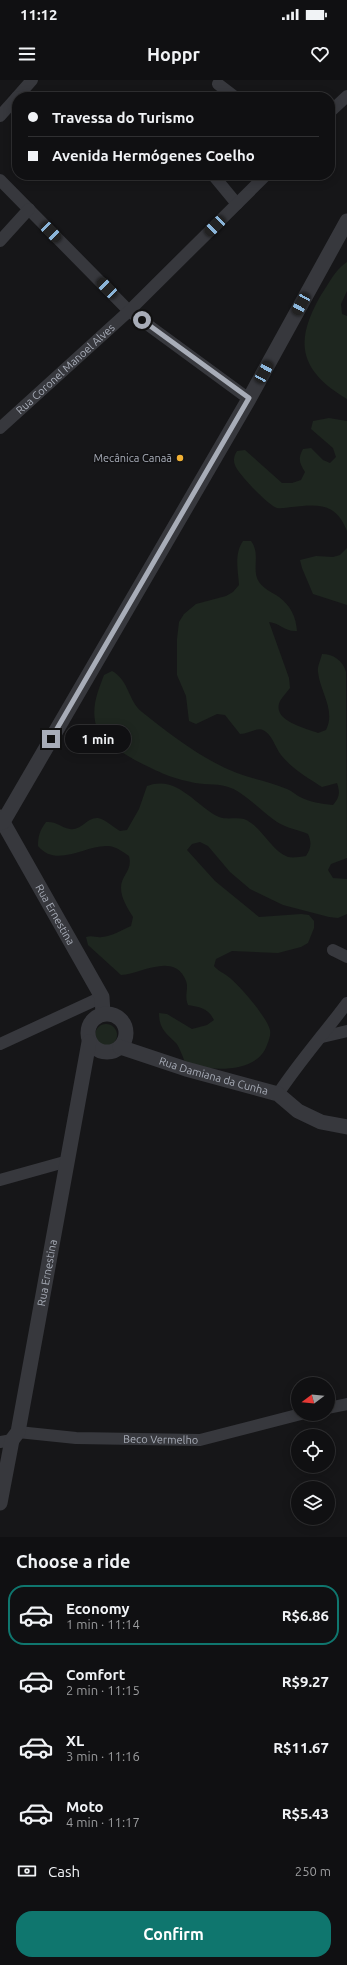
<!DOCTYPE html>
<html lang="en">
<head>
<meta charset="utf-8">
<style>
	:root { --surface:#101012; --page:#1e1e20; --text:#f1f3f6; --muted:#9c9d9f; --line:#303032; --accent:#0f766e }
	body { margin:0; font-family:Ubuntu,sans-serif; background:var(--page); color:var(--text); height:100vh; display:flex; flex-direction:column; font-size:15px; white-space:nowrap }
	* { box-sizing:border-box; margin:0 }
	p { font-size:13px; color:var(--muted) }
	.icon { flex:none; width:22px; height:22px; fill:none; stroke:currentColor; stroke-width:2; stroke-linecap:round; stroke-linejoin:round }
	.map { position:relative; height:1457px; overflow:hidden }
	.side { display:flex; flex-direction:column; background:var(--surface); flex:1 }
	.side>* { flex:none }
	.banner { position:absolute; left:12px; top:12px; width:323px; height:88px; border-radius:16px; box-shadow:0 2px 10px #0003,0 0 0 1px var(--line); display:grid; align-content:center; height:88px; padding:0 16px; background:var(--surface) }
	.needle { width:26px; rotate:254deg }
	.tools { position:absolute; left:291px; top:1297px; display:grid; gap:8px }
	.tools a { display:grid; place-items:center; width:44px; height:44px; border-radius:50%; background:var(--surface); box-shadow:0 2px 10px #0003,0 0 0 1px var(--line); font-size:20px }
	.end { position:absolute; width:18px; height:18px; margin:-9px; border:5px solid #a8adb8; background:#111; box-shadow:0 0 0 2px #111 }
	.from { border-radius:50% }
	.bubble { position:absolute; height:28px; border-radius:14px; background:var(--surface); box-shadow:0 2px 10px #0003,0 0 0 1px var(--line); font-size:13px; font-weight:700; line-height:28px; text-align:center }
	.car { position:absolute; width:12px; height:24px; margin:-12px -6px; border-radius:5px; box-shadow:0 0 3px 1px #0007; background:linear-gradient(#222 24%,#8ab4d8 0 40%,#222 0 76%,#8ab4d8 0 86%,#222 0) }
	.banner b { display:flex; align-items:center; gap:14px; height:38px; font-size:15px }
	.banner b+b { border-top:1px solid var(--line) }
	.banner i { width:10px; height:10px; background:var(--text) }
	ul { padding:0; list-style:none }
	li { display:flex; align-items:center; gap:12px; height:60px; margin:0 8px 6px; padding:0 8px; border:2px solid transparent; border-radius:16px }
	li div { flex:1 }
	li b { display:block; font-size:15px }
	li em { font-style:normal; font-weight:700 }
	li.on { border-color:var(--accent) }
	li>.icon { width:36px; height:36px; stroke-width:1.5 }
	h2 { padding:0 16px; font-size:18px; line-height:48px }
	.pay { display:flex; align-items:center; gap:10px; height:44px; padding:0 16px; font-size:15px }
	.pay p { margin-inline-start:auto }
	.cta { display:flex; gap:8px; margin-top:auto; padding:8px 16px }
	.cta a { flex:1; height:46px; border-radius:16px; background:var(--accent); color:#fff; font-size:16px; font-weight:700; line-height:46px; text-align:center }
	.status { display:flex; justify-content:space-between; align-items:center; height:28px; padding:0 20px; background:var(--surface); direction:ltr }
	.status svg { height:11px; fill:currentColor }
	header { display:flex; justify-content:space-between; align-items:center; height:52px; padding:0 16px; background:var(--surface); font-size:18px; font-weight:700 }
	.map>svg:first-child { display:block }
</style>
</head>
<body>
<div class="status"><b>11:12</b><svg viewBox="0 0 49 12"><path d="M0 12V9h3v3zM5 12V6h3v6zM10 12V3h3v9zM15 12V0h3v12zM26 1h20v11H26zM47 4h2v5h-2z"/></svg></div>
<header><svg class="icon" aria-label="menu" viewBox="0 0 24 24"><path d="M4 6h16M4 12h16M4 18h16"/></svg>Hoppr<svg class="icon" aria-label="heart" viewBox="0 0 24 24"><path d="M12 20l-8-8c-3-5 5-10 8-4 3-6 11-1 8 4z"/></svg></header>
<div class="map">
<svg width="347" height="1457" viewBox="0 0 347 1457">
	<rect width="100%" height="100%" fill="#161618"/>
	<g fill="#1e261f">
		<path d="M347,182V211L341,224L342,234L347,236V319C299,290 294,262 321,215C329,203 335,190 347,182Z"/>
		<path d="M329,338L347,341V451C336,423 319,424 292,427C288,427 282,429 277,428C269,426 237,393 235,385C233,380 234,376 237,371L245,370L282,403H292L301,400L305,392C299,383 298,378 303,369L311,368L323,380L330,383L336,377L333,368L311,349L313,341Z"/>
		<path d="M243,461H251C261,474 251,490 259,502C265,510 272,512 279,517C291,526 296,537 297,551C285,552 280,543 269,542L289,598L290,608C287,612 283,616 280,621C271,641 305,648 318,653L326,650C336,630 320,612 318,592C317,587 321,579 322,574C334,574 343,581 346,592L347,778L331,784L328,790L333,798L347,799V834L338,838L329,837L283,825L250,809L230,792L208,766L200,762L192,764L187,770L215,801L259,837L301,834L309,835L314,841V848L308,863L301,867L278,873L232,871L216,879L214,886C218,891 222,892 226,895C237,902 267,937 270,950C271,955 269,960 267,965C257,994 211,991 186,984C183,978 180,968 176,963C166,953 159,949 159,933L167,934L192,949L207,945L214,940C208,928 200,927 188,925C184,915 189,909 186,901C175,871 140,894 121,895L88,865L86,857C93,855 96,858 102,857C112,856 122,850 131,846L133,837C128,829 121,818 121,808C121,795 133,791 129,776C122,771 114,765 106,766C84,766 56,788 38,766C38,756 40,750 46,742C56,741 60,747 70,749C81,751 87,737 98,738C105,739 114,748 120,751L127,750L139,729L147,706C177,694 197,727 219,737C227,740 236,737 244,739C262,746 270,770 288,777C293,778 300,777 306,776C311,768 312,763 308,754C299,750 286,748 277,742C263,733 246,714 231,708C220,703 207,705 195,703C187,701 177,699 169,696C149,688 102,666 96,645C91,627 98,611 104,595L112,591C129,600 128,621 142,632C171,655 203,680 237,693C253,699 271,702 287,709C292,711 296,715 300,717C310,722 321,724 333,725C340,717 340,712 337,703L322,707C308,698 291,688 281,675C275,667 272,654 263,650C257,647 249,654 240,654L225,635L217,634L196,644L189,641L186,616L177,595V559L179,542L184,534L196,524L226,516L233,512L239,505C238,490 234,474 243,461Z"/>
		<polygon points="347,468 347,525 313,514 302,488 300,480 316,476 333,477 340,475"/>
		<circle cx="106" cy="955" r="11"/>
	</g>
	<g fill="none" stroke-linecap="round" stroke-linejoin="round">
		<g stroke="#37383d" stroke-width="12">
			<polyline points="218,4 235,17"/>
			<polyline points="17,17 32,0"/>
			<polyline points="330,32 347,16"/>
			<polyline points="0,36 17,17"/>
			<polyline points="213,95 237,124"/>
			<polyline points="0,100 129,231 249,319"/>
			<polyline points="0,161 29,129"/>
			<path id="s1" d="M0,348L129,231L266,95"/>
			<polyline points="333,870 347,877"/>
			<polyline points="322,957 347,951"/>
			<polyline points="0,964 102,917"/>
			<path d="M278,1014C299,982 324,954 347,923"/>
			<polyline points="0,1100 68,1081"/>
			<polyline points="328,1328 347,1324"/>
			<path id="s2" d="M18,1352L76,1358L200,1360L301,1334"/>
			<polyline points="0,1362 12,1360"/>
		</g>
		<g stroke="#37383d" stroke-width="15">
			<path id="s3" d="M0,737L102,917L103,934"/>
			<polyline points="0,743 3,742 249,319 347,141"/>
			<circle cx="107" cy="953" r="19"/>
			<path id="s4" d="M120,967L186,989L278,1014L298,1031L321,1042L347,1047"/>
			<path id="s5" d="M0,1423L12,1360L18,1352L89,962"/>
		</g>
	</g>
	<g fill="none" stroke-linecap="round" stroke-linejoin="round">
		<polyline stroke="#a8adb8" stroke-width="5" points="51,659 249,318 142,240"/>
	</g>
	<circle fill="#f2b134" stroke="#111113" stroke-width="1.5" cx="180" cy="378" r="4"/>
	<g text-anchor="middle" stroke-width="3" stroke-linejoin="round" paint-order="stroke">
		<g font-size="11" fill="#a8adb8" stroke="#111113">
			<text dy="4" stroke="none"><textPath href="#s1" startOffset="88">Rua Coronel Manoel Alves</textPath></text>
			<text dy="4" stroke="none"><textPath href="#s3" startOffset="112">Rua Ernestina</textPath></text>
			<text dy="4" stroke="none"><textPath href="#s4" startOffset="98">Rua Damiana da Cunha</textPath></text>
			<text dy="4" stroke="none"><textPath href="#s5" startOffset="236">Rua Ernestina</textPath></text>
			<text dy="4" stroke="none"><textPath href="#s2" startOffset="143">Beco Vermelho</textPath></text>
		</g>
		<g font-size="11" fill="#a8adb8" stroke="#111113" text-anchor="end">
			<text x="172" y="382">Mecânica Canaã</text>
		</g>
	</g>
</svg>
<div class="tools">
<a><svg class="needle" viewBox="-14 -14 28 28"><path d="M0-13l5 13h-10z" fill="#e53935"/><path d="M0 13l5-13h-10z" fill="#9c9d9f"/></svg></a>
<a><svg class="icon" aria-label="locate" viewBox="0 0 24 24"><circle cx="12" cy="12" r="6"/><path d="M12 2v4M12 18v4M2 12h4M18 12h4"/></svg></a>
<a><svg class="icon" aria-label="layers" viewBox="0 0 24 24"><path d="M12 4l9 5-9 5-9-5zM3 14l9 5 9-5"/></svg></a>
</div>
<i class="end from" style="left:142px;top:240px"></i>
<i class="end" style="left:51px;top:659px"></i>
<div class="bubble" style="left:65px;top:645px;width:66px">1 min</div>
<i class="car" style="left:215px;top:146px;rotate:226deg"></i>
<i class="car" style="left:51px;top:152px;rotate:136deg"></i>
<i class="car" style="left:107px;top:208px;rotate:316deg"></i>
<i class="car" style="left:301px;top:224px;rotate:209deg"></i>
<i class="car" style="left:264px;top:292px;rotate:29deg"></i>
<div class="banner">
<b><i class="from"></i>Travessa do Turismo</b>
<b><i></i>Avenida Hermógenes Coelho</b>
</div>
</div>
<section class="side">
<h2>Choose a ride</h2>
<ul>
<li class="on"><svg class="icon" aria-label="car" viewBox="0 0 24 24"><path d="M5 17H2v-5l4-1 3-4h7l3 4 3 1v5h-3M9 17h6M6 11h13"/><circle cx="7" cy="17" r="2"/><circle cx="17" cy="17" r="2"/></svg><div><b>Economy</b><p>1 min · 11:14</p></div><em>R$6.86</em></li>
<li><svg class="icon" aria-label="car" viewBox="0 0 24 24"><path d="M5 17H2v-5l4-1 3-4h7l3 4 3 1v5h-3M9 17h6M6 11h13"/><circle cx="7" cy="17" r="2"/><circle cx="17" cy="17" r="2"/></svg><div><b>Comfort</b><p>2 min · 11:15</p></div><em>R$9.27</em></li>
<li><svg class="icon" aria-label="car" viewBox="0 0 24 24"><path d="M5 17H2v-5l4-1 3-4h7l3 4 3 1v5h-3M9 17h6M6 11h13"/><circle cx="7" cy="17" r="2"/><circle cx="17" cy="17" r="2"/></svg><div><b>XL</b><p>3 min · 11:16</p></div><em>R$11.67</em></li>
<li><svg class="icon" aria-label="car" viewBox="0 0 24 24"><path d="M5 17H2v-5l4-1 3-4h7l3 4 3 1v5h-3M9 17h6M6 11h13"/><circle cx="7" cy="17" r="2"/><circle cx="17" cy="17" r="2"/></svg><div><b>Moto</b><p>4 min · 11:17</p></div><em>R$5.43</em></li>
</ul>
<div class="pay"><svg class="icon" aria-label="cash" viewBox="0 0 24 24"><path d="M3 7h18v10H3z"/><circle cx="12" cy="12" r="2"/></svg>Cash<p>250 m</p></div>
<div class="cta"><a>Confirm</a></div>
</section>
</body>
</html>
